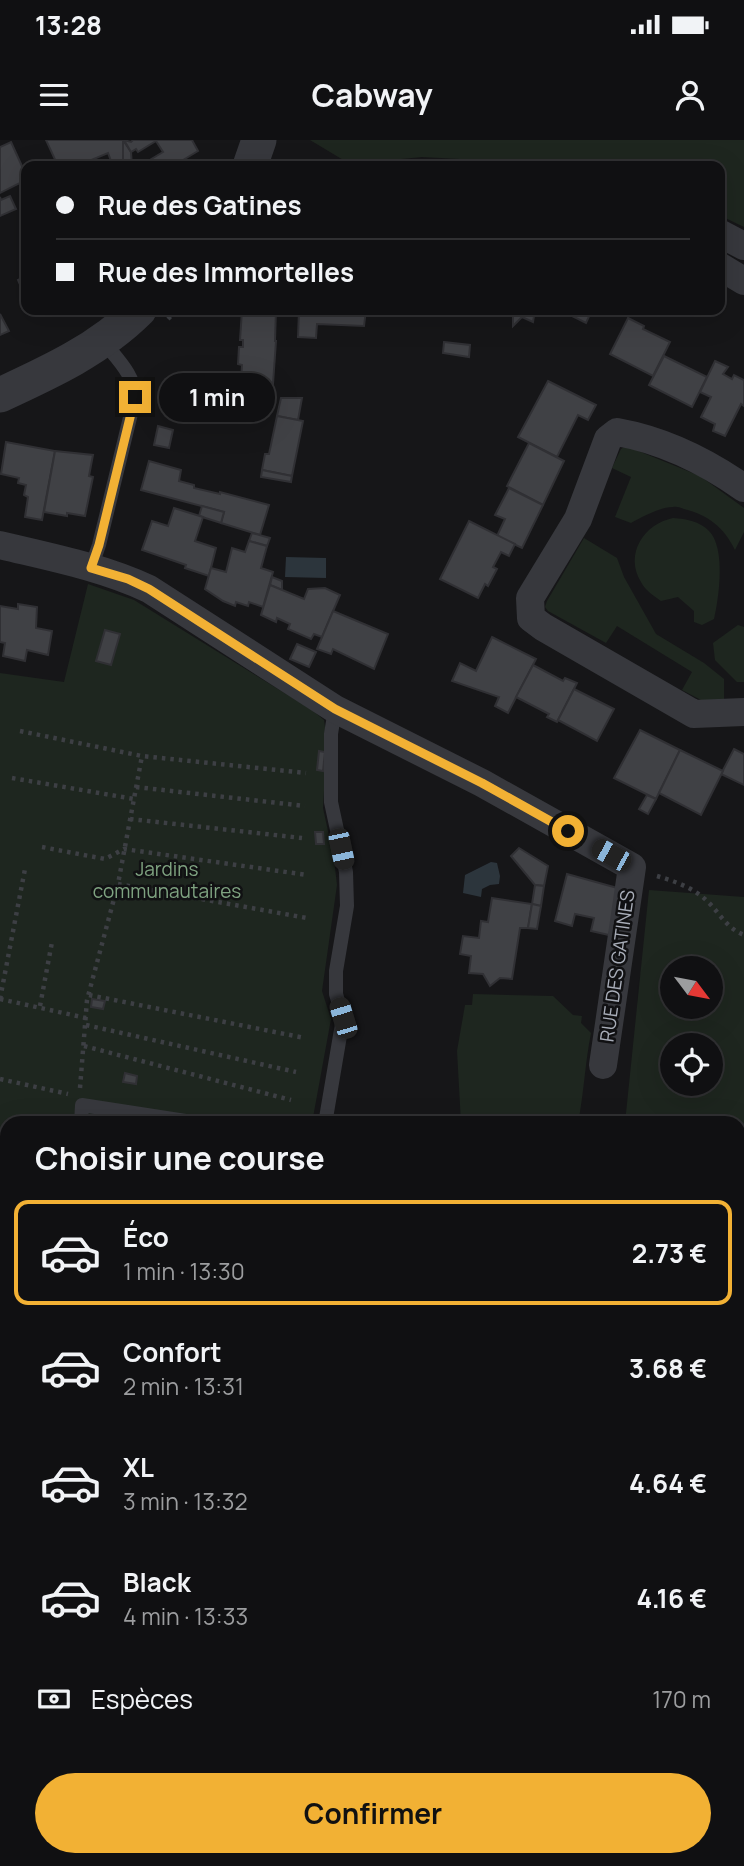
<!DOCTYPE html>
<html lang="fr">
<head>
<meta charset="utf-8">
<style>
	:root { --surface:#101012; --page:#19191b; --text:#f1f3f6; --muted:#9c9d9f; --line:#303032; --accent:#f2b134 }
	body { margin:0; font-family:Manrope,sans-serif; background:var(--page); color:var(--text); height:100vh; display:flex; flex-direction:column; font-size:26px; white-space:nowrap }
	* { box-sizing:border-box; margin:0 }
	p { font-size:23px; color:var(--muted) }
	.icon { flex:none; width:38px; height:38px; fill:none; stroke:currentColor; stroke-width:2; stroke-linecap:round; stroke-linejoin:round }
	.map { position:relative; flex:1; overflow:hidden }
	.panel { position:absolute; left:0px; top:976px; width:746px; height:751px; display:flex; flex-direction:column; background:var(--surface); border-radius:21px 21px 0 0; box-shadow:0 7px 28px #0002,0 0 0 2px var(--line) }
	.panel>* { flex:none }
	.guide { position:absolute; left:21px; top:21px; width:704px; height:154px; border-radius:14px; box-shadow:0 7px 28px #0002,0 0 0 2px var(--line); display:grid; align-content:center; height:154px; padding:0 35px; background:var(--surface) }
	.needle { width:46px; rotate:122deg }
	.buttons { position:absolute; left:660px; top:816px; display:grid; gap:14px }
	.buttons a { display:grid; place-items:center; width:63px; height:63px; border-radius:50%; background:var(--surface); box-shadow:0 7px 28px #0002,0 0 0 2px var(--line); font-size:35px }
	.end { position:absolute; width:32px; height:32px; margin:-16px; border:9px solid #f2b134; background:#111; box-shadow:0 0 0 4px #111 }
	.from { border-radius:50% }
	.bubble { position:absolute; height:49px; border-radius:24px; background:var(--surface); box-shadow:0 7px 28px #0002,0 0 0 2px var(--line); font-size:23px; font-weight:700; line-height:49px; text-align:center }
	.car { position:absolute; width:21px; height:42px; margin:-21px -10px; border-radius:9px; box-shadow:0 0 5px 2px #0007; background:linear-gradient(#222 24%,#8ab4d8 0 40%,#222 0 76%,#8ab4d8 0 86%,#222 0) }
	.guide b { display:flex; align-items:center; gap:24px; height:66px; font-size:26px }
	.guide b+b { border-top:2px solid var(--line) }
	.guide i { width:18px; height:18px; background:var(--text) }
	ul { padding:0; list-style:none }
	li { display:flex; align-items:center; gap:21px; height:105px; margin:0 14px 10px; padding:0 21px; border:4px solid transparent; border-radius:14px }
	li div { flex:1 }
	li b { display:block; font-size:26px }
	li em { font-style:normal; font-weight:700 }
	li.current { border-color:var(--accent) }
	li>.icon { width:63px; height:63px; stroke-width:1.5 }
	h2 { padding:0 35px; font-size:32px; line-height:84px }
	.pay { display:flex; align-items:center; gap:18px; height:77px; padding:0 35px; font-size:26px }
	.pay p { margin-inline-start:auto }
	.cta { display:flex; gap:14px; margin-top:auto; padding:14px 35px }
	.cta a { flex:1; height:80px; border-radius:42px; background:var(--accent); color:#111; font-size:28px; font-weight:700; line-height:80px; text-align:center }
	.status { display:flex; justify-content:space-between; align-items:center; height:49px; padding:0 35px; background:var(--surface); direction:ltr }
	.status svg { height:19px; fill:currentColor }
	header { display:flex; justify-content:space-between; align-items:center; height:91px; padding:0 35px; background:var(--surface); font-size:32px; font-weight:700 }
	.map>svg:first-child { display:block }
</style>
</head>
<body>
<div class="status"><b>13:28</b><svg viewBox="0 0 49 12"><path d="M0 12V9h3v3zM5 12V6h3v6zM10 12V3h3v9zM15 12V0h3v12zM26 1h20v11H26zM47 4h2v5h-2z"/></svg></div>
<header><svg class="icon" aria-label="menu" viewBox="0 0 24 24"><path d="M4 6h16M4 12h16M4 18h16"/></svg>Cabway<svg class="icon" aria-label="person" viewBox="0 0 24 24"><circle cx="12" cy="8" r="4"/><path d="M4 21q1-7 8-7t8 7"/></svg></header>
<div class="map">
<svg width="744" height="1726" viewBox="0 0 744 1726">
	<rect width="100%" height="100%" fill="#161618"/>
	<g fill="#1e261f" fill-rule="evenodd">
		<polygon points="310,0 744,0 744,87 719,75 719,26 593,26 422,17 350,24"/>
		<path d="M626,306L700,336L744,368V392L735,410C724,387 708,375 684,369C681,368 677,366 673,367C660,367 642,377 631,383L615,377L631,337L612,328L621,309Z"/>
		<path d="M673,378C687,379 699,381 709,391C726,408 719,458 714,479L702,485L694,482V471L678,457L661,461C654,456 645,450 641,442C624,414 644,384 673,378Z"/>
		<polygon points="584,398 617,418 624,437 656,494 704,523 724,539 724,561 701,560 682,550 692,532 617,486 606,503 548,471 545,467 547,461"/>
		<polygon points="88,444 134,460 312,570 324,580 327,602 323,668 334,719 337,745 322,851 331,879 312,983 7,984 7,1043 0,1042 0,533 64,542"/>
		<polygon points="738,485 744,487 744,542 737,542 715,520 713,503"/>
		<path d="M649,750L744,757V1286L738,1284V984L625,983ZM672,828H710V866H672ZM672,905H710V943H672Z"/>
		<path d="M473,854L553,856L573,875L582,876L581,883L591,893C585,923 584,953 578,983H461L457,911L465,865H472Z"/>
	</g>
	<g fill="#2c353c">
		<polygon points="286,417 326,418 326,438 285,437"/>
		<polygon points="491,722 497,723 500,736 499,744 490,745 482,749 481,757 463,753 465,735"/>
	</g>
	<g fill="#404145" stroke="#303034" stroke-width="2">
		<polygon points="46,0 123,0 123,26 113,26 108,13 77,26 58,26"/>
		<polygon points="123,0 131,12 132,26 123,26"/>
		<polygon points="124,0 131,2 133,0 192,0 198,11 173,26 151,26 148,21 163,12 156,1 138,12 136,9 131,12"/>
		<polygon points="11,2 26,35 26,40 0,53 0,7"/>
		<polygon points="10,56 16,69 0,76 0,57 1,60"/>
		<polygon points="26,136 26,158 18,140"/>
		<polygon points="242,170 276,170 275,201 276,201 272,258 240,257 242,225 238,224 239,207 243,207 243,200 240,200"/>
		<polygon points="299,170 366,170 364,186 317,184 316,198 298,197"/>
		<polygon points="513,170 535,170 533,182 522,177 513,186"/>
		<polygon points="560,170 592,170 586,183"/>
		<polygon points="0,174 9,191 0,195"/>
		<polygon points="628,178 644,186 643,189 670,202 653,236 610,214"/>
		<polygon points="444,202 470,205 469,217 443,213"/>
		<polygon points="664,216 707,237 692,267 649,245"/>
		<polygon points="715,221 728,227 723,234 732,239 734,235 744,240 744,266 741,264 725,296 713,291 715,284 701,277 711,257 700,252"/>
		<polygon points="548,241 596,265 588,280 578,275 557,317 518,297"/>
		<rect x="222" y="257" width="14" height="14"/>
		<polygon points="281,258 302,258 298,280 277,276"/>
		<polygon points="277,276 303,281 292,336 262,330 265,314 269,314"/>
		<polygon points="158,286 173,290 169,308 154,305"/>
		<polygon points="6,302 55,311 42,380 25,377 28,357 24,355 26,345 18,343 19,338 1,334"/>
		<polygon points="529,303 564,321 543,365 507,346"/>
		<polygon points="55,311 93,315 89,336 93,337 85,376 67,373 67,376 44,372"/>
		<polygon points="149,321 181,330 179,341 194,345 194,348 220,354 220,352 269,365 260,395 221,383 224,372 141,350"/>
		<polygon points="262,330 292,336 291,342 261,337"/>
		<polygon points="509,348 543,365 522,408 497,396 505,379 495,375"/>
		<polygon points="202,366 224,372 221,383 199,376"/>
		<polygon points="174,368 203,377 195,401 216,408 209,436 185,428 186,425 142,410 152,381 168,386"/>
		<polygon points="469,381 515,404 509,416 501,412 493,427 497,429 488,446 485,444 478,458 440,439"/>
		<polygon points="252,393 270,398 267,406 249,401"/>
		<polygon points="249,401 267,406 261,428 273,432 263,467 249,462 248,466 236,462 235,466 223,461 205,449 211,428 226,432 232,408 245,412"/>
		<polygon points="272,437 282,441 282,450 270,445"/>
		<polygon points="270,445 304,459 308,449 325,448 340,455 322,497 314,494 311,499 288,489 290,484 277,478 276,482 261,475"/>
		<polygon points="18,464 37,467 36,488 52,491 48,515 27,510 25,521 3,516 5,503 0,502 0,466 18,469"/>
		<polygon points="333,471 388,494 374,529 333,509 331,514 317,509"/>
		<polygon points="105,490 120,494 111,525 96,521"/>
		<polygon points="492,497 536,519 508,573 495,566 499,557 452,541 460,523 476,531"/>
		<polygon points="297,504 316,512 309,527 290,519"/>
		<polygon points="533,525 563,541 565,538 577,543 557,582 547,577 549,574 516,557"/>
		<polygon points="574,549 614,569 597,601 558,580"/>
		<polygon points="640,590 680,610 656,659 614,638"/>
		<polygon points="734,609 744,614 744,645 721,634"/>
		<polygon points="680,610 723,631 701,675 659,653"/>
		<polygon points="319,611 325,612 323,631 317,630"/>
		<polygon points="647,655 656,659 648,674 639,669"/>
		<polygon points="315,692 323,692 324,704 316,704"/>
		<polygon points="519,708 548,726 544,746 535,745 511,716"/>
		<polygon points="567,734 621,749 609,795 591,791 594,778 575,774 572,786 555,781"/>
		<polygon points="535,745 544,746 541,766 532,764"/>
		<polygon points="492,758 532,764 528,788 520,788 512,839 500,838 490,846 483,834 469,833 471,816 460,814 463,796 479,798 481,781 488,782"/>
		<polygon points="532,764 541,766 537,789 528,788"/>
		<polygon points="92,859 105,861 103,869 91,867"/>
		<polygon points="125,933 137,936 136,944 123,942"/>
		<polygon points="0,1064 7,1065 7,1127 0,1126"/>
		<polygon points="0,1143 7,1144 6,1190 0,1189"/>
		<polygon points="0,1206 7,1207 7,1262 0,1261"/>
		<polygon points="0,1261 7,1262 7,1295 0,1294"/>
		<polygon points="0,1294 7,1295 7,1359 0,1358"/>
		<polygon points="738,1375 744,1376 744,1399 738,1399"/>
		<polygon points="0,1456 7,1457 7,1479 0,1478"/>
		<polygon points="738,1457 744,1457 744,1499 738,1498"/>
		<polygon points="738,1564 744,1565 744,1592 738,1591"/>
		<polygon points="738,1667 744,1668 744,1700 738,1699"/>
		<polygon points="56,1720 89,1720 87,1726 73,1726"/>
		<polygon points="89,1720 103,1720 101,1726 87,1726"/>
		<polygon points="111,1720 134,1720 133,1726 118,1726"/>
		<polygon points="309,1720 335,1720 335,1726 277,1726 278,1721 309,1724"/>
		<polygon points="544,1720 589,1720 588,1726 543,1726"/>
		<polygon points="645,1720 681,1720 680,1726 644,1726"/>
		<polygon points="709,1720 730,1720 729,1726 708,1726"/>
	</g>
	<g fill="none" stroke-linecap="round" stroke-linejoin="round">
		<g stroke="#3d3f44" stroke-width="4.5" stroke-dasharray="3.5 5" stroke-linecap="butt">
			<polyline points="168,179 177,170"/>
			<polyline points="20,591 142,616 306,633"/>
			<polyline points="12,638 134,659"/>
			<polyline points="136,647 305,666"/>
			<polyline points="130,679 302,698"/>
			<polyline points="42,707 105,719 124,709 307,735"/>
			<path d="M657,736C674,741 694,748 707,761C720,773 726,788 744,795"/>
			<polyline points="118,744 307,778"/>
			<polyline points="89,855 305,898"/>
			<polyline points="0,859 25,729"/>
			<polyline points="0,859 86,878"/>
			<polyline points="40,866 52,802"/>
			<polyline points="86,885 296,932"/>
			<polyline points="84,906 291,960"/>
			<polyline points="0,939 68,954"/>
			<polyline points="80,948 87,860 118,744 142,616"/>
			<polyline points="0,993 7,994"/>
		</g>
		<g stroke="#37383d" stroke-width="14">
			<path d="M91,428L99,405L135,257C135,235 116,218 103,201"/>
			<polyline points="81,984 82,965 205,984"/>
			<polyline points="325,984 343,878 336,854 336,831 347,766 346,732 331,662 331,594 335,569"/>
			<polyline points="691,1726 692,1720"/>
		</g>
		<g stroke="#37383d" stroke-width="28">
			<polyline points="719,93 744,106"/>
			<polyline points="719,126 744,141"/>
			<path d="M744,348C707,322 662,300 617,292L608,299L578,379L530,458L531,478L543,487L694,574L744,572"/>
			<path d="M0,405C50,417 102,427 149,449L335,569L482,643L632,727L603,925"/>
			<polyline points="738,1531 744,1531"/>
			<polyline points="0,1631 7,1634"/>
			<polyline points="0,1693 7,1686"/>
			<polyline points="602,1726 603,1720"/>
		</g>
		<g stroke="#37383d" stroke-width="35">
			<polyline points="250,26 259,0"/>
			<path d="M0,255C50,232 100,209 139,170"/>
		</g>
	</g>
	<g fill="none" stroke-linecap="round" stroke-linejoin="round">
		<polyline stroke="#f2b134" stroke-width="9" points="135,257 99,405 91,428 128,439 149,449 335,569 482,643 568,691"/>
	</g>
	<g text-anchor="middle" stroke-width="5" stroke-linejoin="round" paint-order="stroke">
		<g font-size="19" fill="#7fa381" stroke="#111113">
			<text x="167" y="736">Jardins<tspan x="167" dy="22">communautaires</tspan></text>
		</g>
		<g font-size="19" fill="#a8adb8" stroke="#111113">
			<text transform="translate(617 826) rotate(-82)" y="7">RUE DES GATINES</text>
		</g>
	</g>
</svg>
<div class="buttons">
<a><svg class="needle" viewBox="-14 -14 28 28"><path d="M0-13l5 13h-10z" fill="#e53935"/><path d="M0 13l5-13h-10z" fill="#9c9d9f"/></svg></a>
<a><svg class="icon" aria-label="locate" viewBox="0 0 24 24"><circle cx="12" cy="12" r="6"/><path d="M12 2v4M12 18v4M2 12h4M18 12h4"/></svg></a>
</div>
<i class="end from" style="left:568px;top:691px"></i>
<i class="end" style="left:135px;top:257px"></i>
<div class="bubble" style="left:159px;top:233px;width:116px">1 min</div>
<i class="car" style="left:341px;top:709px;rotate:168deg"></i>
<i class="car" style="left:611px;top:715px;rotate:299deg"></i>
<i class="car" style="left:343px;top:878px;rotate:343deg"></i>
<div class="guide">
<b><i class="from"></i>Rue des Gatines</b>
<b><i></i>Rue des Immortelles</b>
</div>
<section class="panel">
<h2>Choisir une course</h2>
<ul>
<li class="current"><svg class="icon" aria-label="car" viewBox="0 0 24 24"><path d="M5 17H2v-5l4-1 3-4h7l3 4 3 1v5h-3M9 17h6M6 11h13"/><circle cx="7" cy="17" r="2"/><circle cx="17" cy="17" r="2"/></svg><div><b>Éco</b><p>1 min · 13:30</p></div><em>2.73 €</em></li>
<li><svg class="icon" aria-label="car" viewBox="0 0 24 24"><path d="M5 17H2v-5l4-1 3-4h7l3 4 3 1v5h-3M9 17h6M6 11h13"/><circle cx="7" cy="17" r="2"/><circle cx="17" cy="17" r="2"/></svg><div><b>Confort</b><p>2 min · 13:31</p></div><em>3.68 €</em></li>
<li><svg class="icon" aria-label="car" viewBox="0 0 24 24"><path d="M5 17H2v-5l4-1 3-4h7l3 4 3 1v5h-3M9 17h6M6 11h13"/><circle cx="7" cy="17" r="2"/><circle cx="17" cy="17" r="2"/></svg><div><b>XL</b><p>3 min · 13:32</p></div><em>4.64 €</em></li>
<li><svg class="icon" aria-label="car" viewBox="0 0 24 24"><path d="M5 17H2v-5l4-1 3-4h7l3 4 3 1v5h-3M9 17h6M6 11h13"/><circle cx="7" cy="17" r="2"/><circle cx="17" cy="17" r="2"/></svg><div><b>Black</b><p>4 min · 13:33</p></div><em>4.16 €</em></li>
</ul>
<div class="pay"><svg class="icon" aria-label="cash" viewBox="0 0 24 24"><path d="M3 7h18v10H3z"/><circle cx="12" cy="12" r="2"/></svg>Espèces<p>170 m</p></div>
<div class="cta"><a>Confirmer</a></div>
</section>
</div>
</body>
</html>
